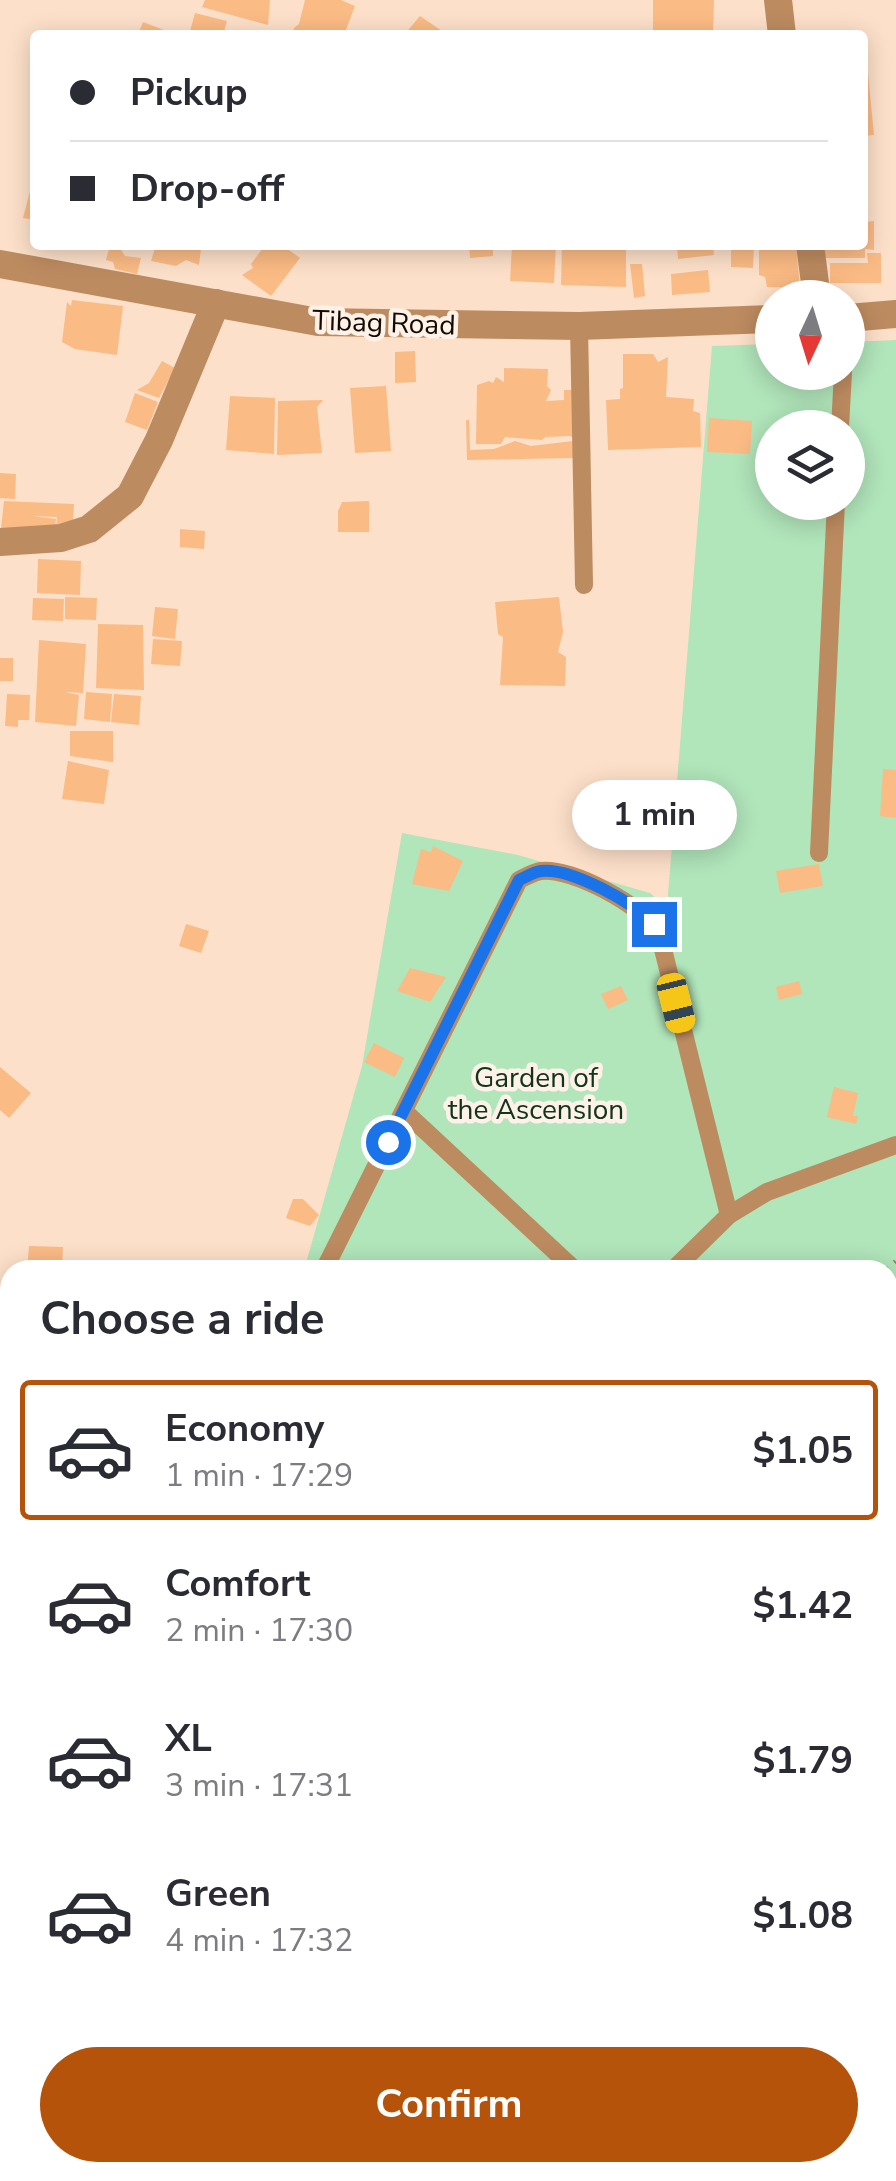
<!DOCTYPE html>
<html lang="en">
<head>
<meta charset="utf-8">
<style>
	:root { --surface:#fff; --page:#f2f2f3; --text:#2b2b33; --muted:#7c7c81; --line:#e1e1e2; --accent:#b45309 }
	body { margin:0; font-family:"Nunito Sans",sans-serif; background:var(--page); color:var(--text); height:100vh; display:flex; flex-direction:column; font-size:38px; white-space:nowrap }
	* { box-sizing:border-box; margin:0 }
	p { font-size:32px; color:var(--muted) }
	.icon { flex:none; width:55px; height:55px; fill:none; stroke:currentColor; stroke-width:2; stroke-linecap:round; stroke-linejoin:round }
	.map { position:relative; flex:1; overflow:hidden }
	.sheet { position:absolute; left:0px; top:1260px; width:898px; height:922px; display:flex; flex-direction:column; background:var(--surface); border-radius:30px 30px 0 0; box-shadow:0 5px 25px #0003 }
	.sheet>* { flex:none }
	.top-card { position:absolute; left:30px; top:30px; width:838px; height:220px; border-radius:10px; box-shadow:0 5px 25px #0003; display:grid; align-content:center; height:220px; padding:0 40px; background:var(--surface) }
	.needle { width:65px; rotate:184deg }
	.buttons { position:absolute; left:755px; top:280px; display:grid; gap:20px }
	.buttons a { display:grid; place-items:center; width:110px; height:110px; border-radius:50%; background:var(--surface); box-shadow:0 5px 25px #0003; font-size:50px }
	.end { position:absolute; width:45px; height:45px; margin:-22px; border:12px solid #1a73e8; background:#fff; box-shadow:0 0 0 5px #fff }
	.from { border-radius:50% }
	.bubble { position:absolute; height:70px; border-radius:35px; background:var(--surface); box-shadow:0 5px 25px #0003; font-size:32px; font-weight:700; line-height:70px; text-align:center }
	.car { position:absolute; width:30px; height:60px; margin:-30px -15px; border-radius:12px; box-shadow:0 0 8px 2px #0007; background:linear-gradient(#f5c518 24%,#345 0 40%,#f5c518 0 76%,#345 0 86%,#f5c518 0) }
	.top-card b { display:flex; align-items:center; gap:35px; height:95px; font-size:38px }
	.top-card b+b { border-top:2px solid var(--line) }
	.top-card i { width:25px; height:25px; background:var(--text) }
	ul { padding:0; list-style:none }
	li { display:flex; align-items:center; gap:30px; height:140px; margin:0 20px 15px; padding:0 20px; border:5px solid transparent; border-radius:10px }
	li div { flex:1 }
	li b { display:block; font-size:38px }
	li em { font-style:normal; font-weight:700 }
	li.current { border-color:var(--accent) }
	li>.icon { width:90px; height:90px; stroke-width:1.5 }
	h2 { padding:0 40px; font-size:45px; line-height:120px }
	.primary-button { display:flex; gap:20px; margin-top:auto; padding:20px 40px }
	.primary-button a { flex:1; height:115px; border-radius:60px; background:var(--accent); color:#fff; font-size:40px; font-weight:700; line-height:115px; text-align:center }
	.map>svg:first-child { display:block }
</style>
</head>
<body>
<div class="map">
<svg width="896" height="2181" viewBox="0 0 896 2181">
	<rect width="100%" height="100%" fill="#fde0c9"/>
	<g fill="#b1e5ba" fill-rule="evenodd">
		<path d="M896,340V2054L888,2062V1270H304L362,1066L402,833L518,855L650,893L667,907L712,346L772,344V372H848V342ZM772,428H848V502H772Z"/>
		<polygon points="10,1600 10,2172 772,2173 763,2181 0,2181 0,1609"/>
	</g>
	<g fill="#fbbb85">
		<polygon points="205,0 270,0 268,25 202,7"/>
		<polygon points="305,0 341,0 355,6 344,35 293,35 294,28 299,24"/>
		<polygon points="653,0 714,0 713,35 653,35"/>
		<polygon points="195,13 227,21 223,35 189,35"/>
		<polygon points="420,16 448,35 404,35"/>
		<polygon points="143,22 177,35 131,35 133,31 139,32"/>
		<polygon points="862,42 865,42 874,135 862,136"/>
		<polygon points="34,176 35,176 35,220 23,218"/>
		<polygon points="862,207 866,207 866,222 874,221 874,250 865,249 865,258 825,258 825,245 862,245"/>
		<polygon points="110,245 121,250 125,256 141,258 137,274 115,269 113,262 106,260"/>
		<polygon points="156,245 192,245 201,249 199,265 186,260 176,266 151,261"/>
		<polygon points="265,245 282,245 300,258 271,296 242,275 253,268 251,264"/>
		<polygon points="469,245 493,245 493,256 470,258"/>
		<polygon points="512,245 556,245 554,283 510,281"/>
		<polygon points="562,245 626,249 626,287 561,285"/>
		<polygon points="677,245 713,245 714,255 678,259"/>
		<polygon points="731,245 754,245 753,268 731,267"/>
		<polygon points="759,245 796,245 800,288 767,287 765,277 759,275"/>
		<polygon points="867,253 881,253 881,283 830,283 830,263 868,263"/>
		<polygon points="630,264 642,264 645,296 634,298"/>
		<polygon points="708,270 710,292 672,295 671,274"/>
		<polygon points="72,300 123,306 117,355 75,349 62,342 67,302 71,306"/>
		<polygon points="415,351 416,382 395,383 395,352"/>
		<polygon points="623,354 653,354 658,362 668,357 666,397 694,399 693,411 700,413 701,447 608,450 606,400 620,399 620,389 623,388"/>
		<polygon points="162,361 175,368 159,398 137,390 149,383"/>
		<polygon points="504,368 548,369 547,386 551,390 546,401 564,400 564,390 576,390 576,439 570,436 545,437 542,440 505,437 501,444 476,444 477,385 489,381 493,383 496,377 504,382"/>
		<polygon points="386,386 391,451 355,453 350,388"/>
		<polygon points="135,393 158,402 147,430 125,422"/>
		<polygon points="230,396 275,398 274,454 226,450"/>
		<polygon points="323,400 317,407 322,453 277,455 278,401"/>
		<polygon points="709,418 752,421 750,454 707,452"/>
		<polygon points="466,420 469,420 470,450 494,449 515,441 531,446 573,441 573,458 467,460"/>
		<polygon points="0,473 16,474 15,499 0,498"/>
		<polygon points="4,501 74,504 72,533 56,532 57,517 33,516 56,519 54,536 0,538"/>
		<polygon points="369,501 369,532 338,532 338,511 342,502"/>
		<polygon points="180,529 205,531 204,549 180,547"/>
		<polygon points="38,559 81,561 80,595 37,593"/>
		<polygon points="65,597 97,598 96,620 65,619"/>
		<polygon points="559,597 563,632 558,652 566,657 565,686 500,685 503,637 498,634 495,602"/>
		<polygon points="33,598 64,599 63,621 32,620"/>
		<polygon points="155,607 178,609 175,639 152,636"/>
		<polygon points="98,624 143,625 144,690 96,688"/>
		<polygon points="153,639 182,641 180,666 151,664"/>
		<polygon points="39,640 86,644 83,693 65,692 79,695 76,726 35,722"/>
		<rect x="0" y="658" width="13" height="23"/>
		<polygon points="86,692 112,694 110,722 84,719"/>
		<polygon points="7,694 30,695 29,720 18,720 18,727 5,726"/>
		<polygon points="114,694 141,696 139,725 111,722"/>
		<polygon points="70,731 113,731 113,762 70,756"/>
		<polygon points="68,761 109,770 104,804 62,799"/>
		<polygon points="883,769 896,770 896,818 880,816"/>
		<polygon points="433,846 463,861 449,891 412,884 421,849 431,852"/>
		<polygon points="819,864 823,886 780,893 776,871"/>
		<polygon points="186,924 209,931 201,953 179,946"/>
		<polygon points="410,968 446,977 430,1002 397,991"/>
		<polygon points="799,981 802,994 779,1000 776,987"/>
		<polygon points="621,986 628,1000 608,1009 601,994"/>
		<polygon points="374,1043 404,1058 395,1077 364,1062"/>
		<polygon points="0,1067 31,1093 9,1118 0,1110"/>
		<polygon points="834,1087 858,1093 853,1116 858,1116 856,1124 827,1117"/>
		<polygon points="293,1199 303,1199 319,1215 310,1226 286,1218"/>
		<polygon points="29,1246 63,1247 62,1270 27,1270"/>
		<polygon points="894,1970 896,1973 896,2023 888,2015 888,1976"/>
	</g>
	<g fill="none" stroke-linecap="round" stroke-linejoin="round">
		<g stroke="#8b7769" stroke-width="6" stroke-dasharray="2.5 8" stroke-linecap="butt">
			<polyline points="887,1270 896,1262"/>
			<polyline points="888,1600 896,1593"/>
		</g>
		<g stroke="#bd8b60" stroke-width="18">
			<polyline points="579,326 584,585"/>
			<polyline points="840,428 843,372"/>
			<polyline points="819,853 836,502"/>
			<polyline points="404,1111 575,1270"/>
			<path d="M324,1270L519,880C526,877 533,872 541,871C571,867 644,906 659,933L729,1215"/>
			<polyline points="673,1270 729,1215 767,1192 896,1145"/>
			<polyline points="888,1439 896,1432"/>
			<polyline points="888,1470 896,1479"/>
			<polyline points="888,1808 896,1800"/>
			<polyline points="0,1923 10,1913"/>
			<polyline points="888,1964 896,1956"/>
			<polyline points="500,2181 509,2172"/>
			<polyline points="656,2181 665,2172"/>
		</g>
		<g stroke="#bd8b60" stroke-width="28">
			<polyline points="778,0 782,35"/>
			<polyline points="810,245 817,298"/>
			<polyline points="0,542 61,538 89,529 130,496 159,440 216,303"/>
		</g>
		<g stroke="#bd8b60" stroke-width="28">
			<polyline points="0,264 318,322 579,326 772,319"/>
			<polyline points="848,318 896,314"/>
		</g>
	</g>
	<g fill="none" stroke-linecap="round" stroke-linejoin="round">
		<path stroke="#1a73e8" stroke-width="12" d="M388,1142L519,880C526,877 533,872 541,871C570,867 635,903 654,924"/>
	</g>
	<g text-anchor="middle" stroke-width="9" stroke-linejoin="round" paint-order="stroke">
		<g font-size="28" fill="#140a04" stroke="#fdf1e8">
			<text transform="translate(384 322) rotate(2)" y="10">Tibag Road</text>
		</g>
		<g font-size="28" fill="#11341a" stroke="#fdf1e8">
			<text x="536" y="1087">Garden of<tspan x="536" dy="32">the Ascension</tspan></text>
		</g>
	</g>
</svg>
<div class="buttons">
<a><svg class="needle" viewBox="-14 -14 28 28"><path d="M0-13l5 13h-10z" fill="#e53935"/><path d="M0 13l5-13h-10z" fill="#7c7c81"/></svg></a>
<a><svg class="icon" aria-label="layers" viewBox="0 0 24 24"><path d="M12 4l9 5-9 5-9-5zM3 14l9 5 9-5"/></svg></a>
</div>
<i class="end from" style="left:388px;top:1142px"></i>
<i class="end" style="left:654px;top:924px"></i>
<div class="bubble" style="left:572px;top:780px;width:165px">1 min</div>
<i class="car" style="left:676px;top:1003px;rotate:166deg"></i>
<div class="top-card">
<b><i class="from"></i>Pickup</b>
<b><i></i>Drop-off</b>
</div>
<section class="sheet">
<h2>Choose a ride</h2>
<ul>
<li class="current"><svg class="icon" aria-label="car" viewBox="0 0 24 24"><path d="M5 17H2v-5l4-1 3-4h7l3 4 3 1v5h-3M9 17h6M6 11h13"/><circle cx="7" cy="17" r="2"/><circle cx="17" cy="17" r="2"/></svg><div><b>Economy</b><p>1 min · 17:29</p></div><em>$1.05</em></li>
<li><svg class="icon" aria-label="car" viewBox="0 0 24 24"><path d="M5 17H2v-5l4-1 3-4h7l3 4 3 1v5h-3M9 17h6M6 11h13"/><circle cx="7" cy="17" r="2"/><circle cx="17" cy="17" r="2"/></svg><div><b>Comfort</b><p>2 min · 17:30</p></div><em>$1.42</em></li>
<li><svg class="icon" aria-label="car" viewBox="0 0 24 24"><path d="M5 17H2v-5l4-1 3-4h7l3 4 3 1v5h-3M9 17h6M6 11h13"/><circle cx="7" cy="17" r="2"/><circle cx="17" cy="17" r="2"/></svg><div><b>XL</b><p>3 min · 17:31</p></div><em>$1.79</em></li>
<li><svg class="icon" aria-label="car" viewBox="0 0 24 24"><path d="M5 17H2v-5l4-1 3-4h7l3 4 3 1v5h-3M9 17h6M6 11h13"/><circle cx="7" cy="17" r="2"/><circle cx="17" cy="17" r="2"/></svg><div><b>Green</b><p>4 min · 17:32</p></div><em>$1.08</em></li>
</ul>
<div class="primary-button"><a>Confirm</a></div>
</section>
</div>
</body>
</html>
